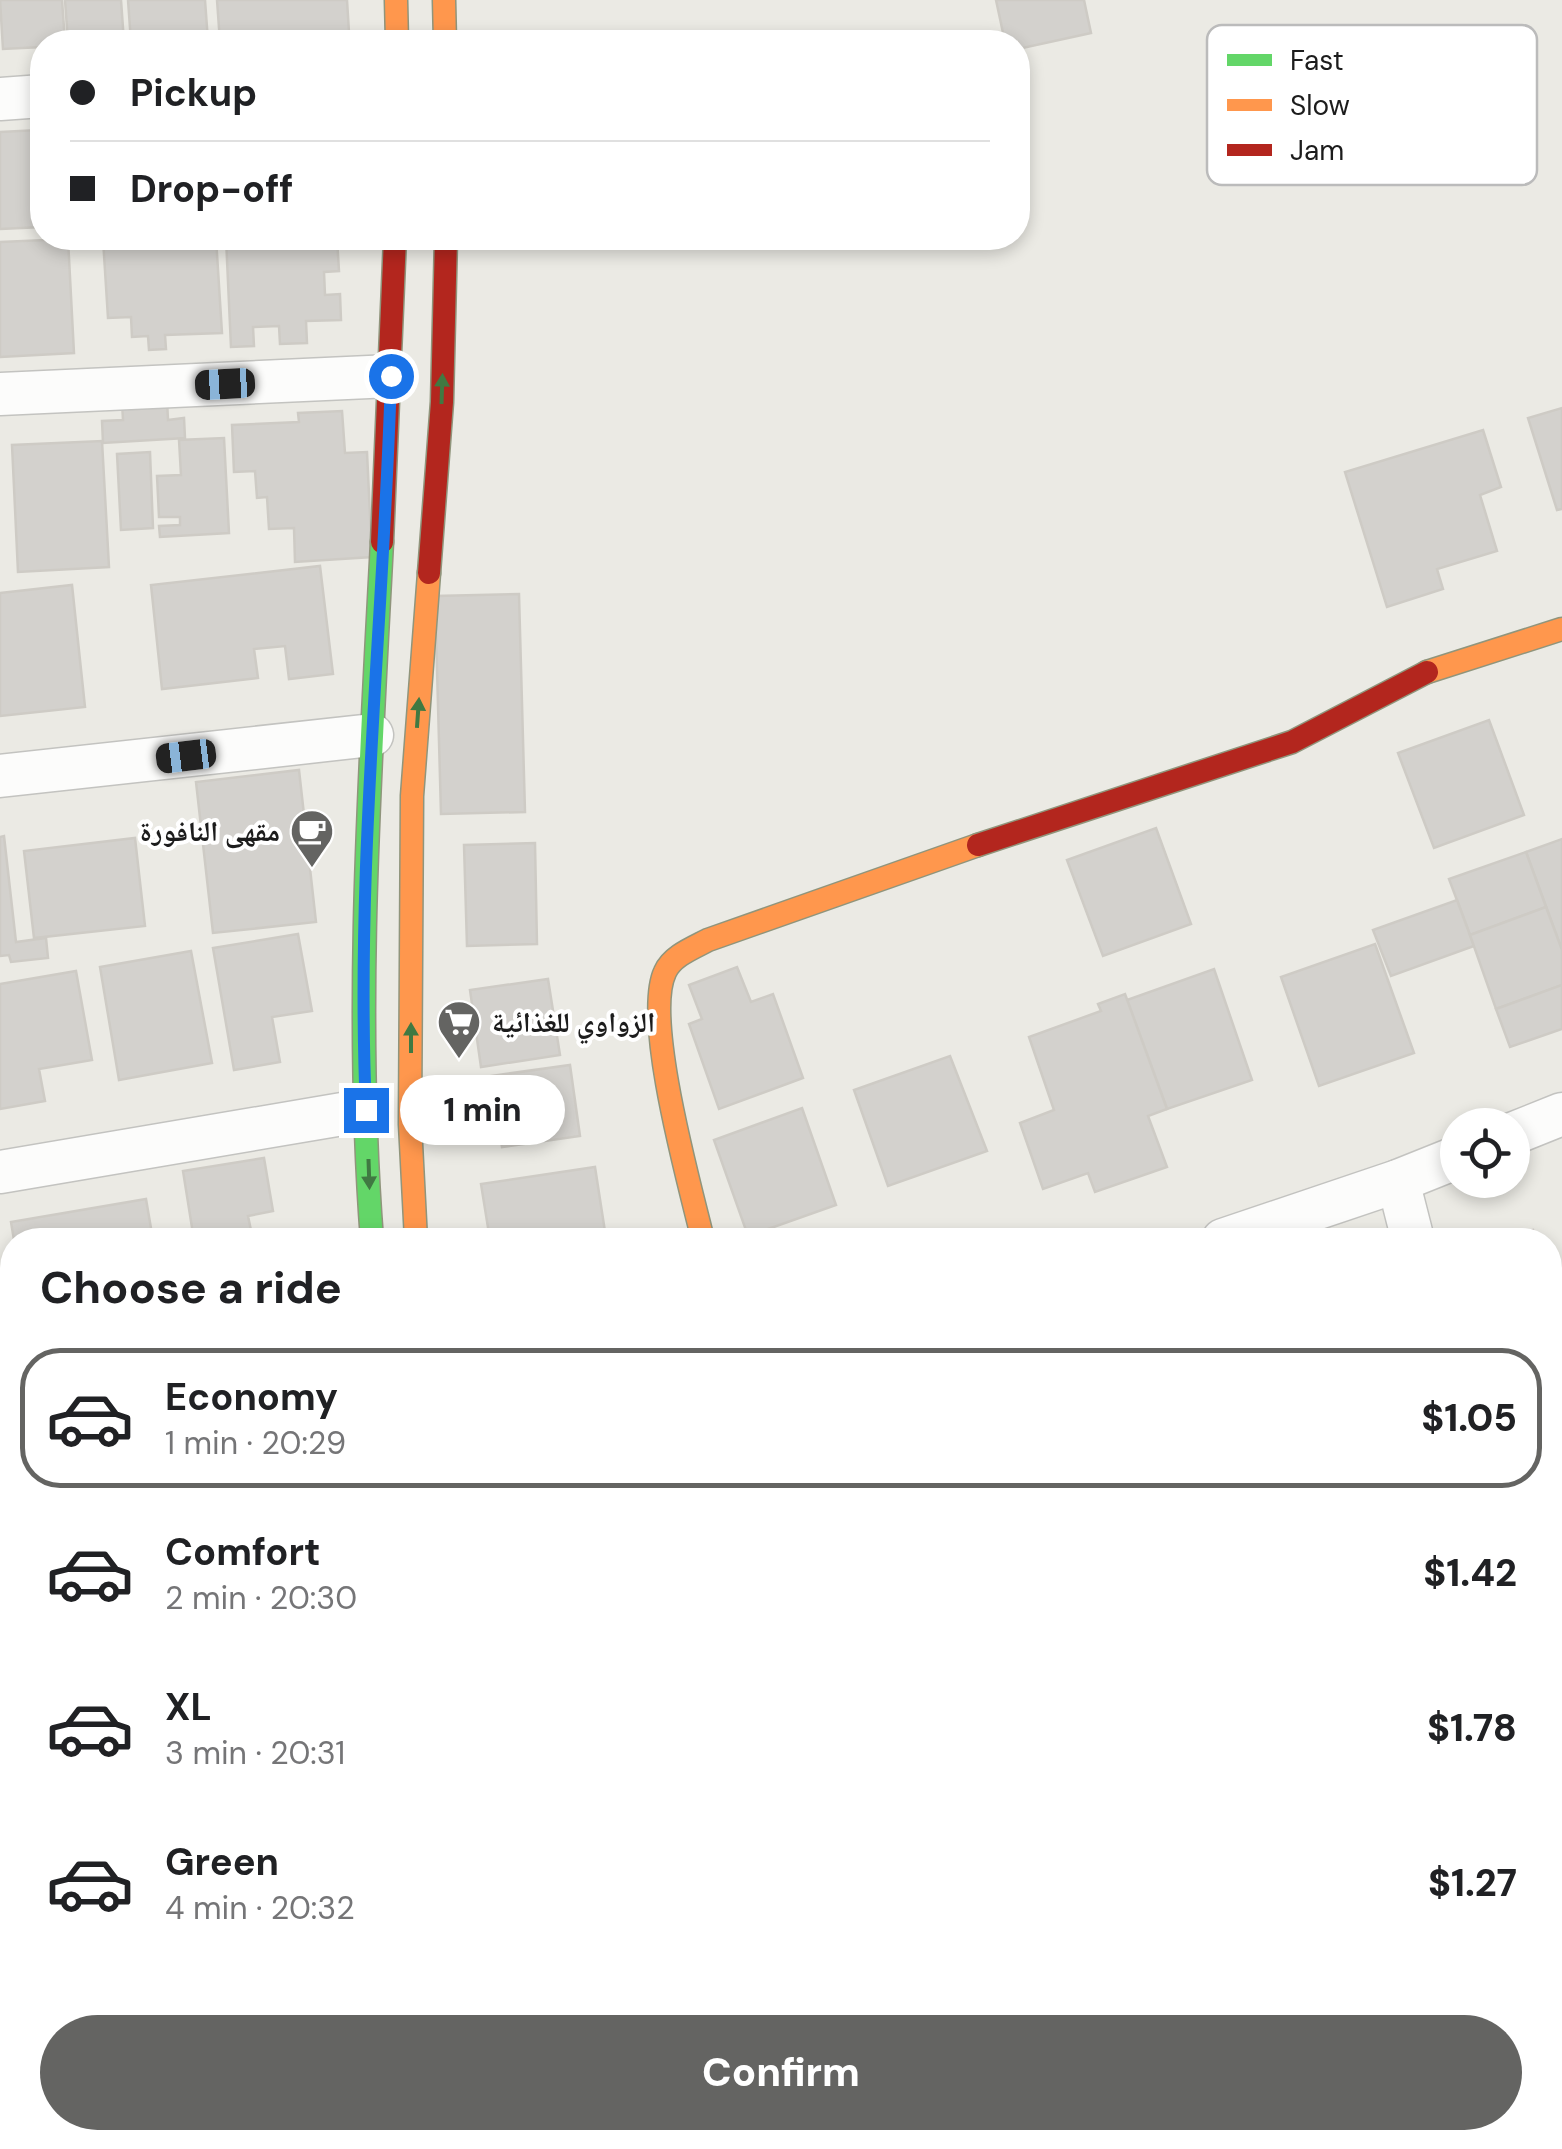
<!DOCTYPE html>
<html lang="en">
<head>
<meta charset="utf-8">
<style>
	:root { --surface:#fff; --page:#f2f2f2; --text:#202124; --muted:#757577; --line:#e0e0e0; --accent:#646462 }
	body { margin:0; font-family:"DM Sans","Noto Naskh Arabic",sans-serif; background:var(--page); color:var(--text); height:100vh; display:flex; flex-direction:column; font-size:38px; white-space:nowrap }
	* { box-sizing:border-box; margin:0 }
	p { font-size:32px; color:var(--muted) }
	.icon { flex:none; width:55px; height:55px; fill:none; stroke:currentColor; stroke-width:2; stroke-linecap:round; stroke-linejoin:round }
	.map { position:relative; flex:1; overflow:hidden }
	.side { position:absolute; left:0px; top:1228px; width:1562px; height:922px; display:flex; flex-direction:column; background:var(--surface); border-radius:40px 40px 0 0; box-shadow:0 5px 15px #0003 }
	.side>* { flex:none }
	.hud { position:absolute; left:30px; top:30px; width:1000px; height:220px; border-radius:40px; box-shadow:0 5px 15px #0003; display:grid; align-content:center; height:220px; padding:0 40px; background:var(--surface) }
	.tools { position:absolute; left:1440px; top:1108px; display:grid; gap:20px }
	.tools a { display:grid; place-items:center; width:90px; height:90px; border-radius:50%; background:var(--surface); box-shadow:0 5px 15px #0003; font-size:50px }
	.end { position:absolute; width:45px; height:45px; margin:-22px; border:12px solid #1a73e8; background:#fff; box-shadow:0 0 0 5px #fff }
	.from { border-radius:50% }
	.bubble { position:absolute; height:70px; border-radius:35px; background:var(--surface); box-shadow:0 5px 15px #0003; font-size:32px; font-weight:800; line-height:70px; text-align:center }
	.car { position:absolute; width:30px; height:60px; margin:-30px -15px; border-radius:12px; box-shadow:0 0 8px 2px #0007; background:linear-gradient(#222 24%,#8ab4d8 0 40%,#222 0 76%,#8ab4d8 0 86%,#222 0) }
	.hud b { display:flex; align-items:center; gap:35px; height:95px; font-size:38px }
	.hud b+b { border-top:2px solid var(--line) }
	.hud i { width:25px; height:25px; background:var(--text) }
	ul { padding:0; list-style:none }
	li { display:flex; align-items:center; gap:30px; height:140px; margin:0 20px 15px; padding:0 20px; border:5px solid transparent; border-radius:40px }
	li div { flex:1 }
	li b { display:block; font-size:38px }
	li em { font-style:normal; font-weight:800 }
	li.active { border-color:var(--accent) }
	li>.icon { width:90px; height:90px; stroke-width:1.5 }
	h2 { padding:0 40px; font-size:45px; line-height:120px }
	.primary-button { display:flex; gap:20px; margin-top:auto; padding:20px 40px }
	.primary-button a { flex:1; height:115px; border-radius:60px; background:var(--accent); color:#fff; font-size:40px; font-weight:800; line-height:115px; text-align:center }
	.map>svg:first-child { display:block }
</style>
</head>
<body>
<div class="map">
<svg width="1562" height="2149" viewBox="0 0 1562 2149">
	<rect width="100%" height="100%" fill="#ebeae4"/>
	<g fill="#d3d1cd" stroke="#cecbc5" stroke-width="2.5">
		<polygon points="0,0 62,0 65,42 42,42 42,47 3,49"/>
		<polygon points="65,0 121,0 124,42 68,42"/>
		<polygon points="128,0 205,0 208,41 131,42"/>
		<polygon points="217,0 347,0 349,32 220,42"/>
		<polygon points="996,0 1084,0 1091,33 1018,49 1018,42 1005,42"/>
		<polygon points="38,130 42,227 0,229 0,132"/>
		<polygon points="216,238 222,333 165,335 166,349 149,350 148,336 132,337 131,317 108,318 103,239"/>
		<polygon points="226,238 337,238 339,271 324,272 325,295 340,294 341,320 306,321 307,343 280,344 279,326 253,327 254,346 231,347"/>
		<polygon points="68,239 74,353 0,357 0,242"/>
		<polygon points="167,400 168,420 184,418 185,438 103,443 102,421 123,420 122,402"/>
		<polygon points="1562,408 1562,509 1557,510 1528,418"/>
		<polygon points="342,411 345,453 367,452 372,557 295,562 294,528 269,529 267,497 257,498 255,471 234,472 232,425 299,422 298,413"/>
		<polygon points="1483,430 1501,487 1480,495 1497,551 1437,569 1443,589 1387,607 1345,472"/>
		<polygon points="224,438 229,533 160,537 159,526 180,525 180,517 159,517 157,476 181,475 179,440"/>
		<polygon points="102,441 109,567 18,572 12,445"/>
		<polygon points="150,452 153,528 121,530 117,454"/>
		<polygon points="320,566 333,674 289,679 285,646 254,649 258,678 162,689 151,585"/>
		<polygon points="72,585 85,707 0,716 0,593"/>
		<polygon points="519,594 525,812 441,814 435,596"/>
		<polygon points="1489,720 1524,815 1434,848 1398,753"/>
		<polygon points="299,770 316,922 213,933 196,782"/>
		<polygon points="1156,828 1191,924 1103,956 1067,860"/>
		<polygon points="4,836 16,942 46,938 48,958 11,962 9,955 0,956 0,837"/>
		<polygon points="135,838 145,926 34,938 24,851"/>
		<polygon points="1562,839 1562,950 1526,852"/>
		<polygon points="535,843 537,944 467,946 464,845"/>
		<polygon points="1526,852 1546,907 1470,935 1449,879"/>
		<polygon points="1457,900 1474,946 1391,976 1373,930"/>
		<polygon points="1546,907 1562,950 1562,985 1496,1009 1470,935"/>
		<polygon points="298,934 312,1011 272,1017 280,1062 234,1070 213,948"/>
		<polygon points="1375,944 1414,1053 1319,1086 1281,977"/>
		<polygon points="191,951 212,1063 119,1080 100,967"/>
		<polygon points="737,967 751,1002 773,994 803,1078 719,1109 689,1024 702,1019 689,985"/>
		<polygon points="1214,969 1252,1080 1167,1109 1127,1000"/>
		<polygon points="76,971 92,1060 39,1069 45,1101 0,1109 0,984"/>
		<polygon points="548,979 560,1055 481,1067 470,990"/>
		<polygon points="1562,985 1562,1029 1510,1047 1496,1009"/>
		<polygon points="1125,994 1167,1109 1148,1116 1167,1167 1095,1192 1088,1173 1043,1189 1020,1123 1054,1110 1029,1037 1101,1011 1098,1004"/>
		<polygon points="950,1056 987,1151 888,1186 854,1090"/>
		<polygon points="570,1065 580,1136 502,1147 491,1076"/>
		<polygon points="802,1108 836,1205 748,1236 714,1140"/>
		<polygon points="264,1158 273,1211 248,1216 253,1240 194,1240 183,1171"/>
		<polygon points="595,1167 606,1238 490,1240 481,1184"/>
		<polygon points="146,1199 153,1240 14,1240 11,1222"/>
		<polygon points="1533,1230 1535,1240 1490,1240"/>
		<polygon points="0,1356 12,1418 12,1471 0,1474"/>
		<polygon points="1562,1379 1562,1452 1550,1455 1550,1382"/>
		<polygon points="1562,1492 1562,1560 1550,1562 1550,1495"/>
		<polygon points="1562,1589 1562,1633 1552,1591"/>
		<polygon points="0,1784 3,1784 12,1844 12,1884 0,1886"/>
		<polygon points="1550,1980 1562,2007 1562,2038 1550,2043"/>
		<polygon points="71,2138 93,2138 96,2146 118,2138 123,2149 58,2149 56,2144"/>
		<polygon points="158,2138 200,2138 201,2142 161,2149"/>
		<polygon points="240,2138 285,2138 289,2149 241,2149"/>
		<polygon points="385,2138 461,2138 445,2146 446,2149 390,2149"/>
		<polygon points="601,2138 742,2138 746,2149 606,2149"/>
		<polygon points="847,2138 911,2138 884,2149 852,2149"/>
		<polygon points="960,2138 1023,2138 996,2149 965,2149"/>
		<polygon points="1137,2138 1214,2138 1219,2149 1142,2149"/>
		<polygon points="1284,2138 1357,2138 1334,2149 1290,2149"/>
	</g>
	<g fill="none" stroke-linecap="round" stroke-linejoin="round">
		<g stroke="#c3c3c0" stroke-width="45">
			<g id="street">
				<polyline points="0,99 42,96"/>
				<polyline points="0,394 391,376"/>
				<polyline points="0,776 372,735"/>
				<polyline points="1512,1134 1562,1114"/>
				<polyline points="0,1172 366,1110"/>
				<polyline points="1398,1181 1413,1240"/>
				<polyline points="1223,1240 1398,1181 1458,1157"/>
				<polyline points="0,1584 12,1582"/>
				<polyline points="1550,1792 1562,1842"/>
				<polyline points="0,1958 12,1956"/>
				<polyline points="1550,2125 1562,2120"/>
				<polyline points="795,2138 800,2149"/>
				<polyline points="1091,2138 1096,2149"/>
				<polyline points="1448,2138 1450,2149"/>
				<polyline points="1493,2149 1520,2138"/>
			</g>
		</g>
		<g stroke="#90957c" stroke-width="25">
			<g id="fast">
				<path d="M372,1240C354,1008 370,774 382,542"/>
				<polyline points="525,2138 527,2149"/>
			</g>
		</g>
		<g stroke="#90957c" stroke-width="25">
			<g id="slow">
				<polyline points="396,0 397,42"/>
				<polyline points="444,0 445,42"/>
				<polyline points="1427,672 1562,629"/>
				<polyline points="416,1240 410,1124 412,796 429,573"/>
				<path d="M703,1240C690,1186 643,1019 665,972C672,956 693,948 708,940L978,845"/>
				<polyline points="566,2138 569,2149"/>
			</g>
		</g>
		<g stroke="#90957c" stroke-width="25">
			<g id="jam">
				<polyline points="382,542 395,238"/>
				<polyline points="429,573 442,402 446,238"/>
				<polyline points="978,845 1292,742 1427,672"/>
			</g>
		</g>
		<use href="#street" stroke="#fcfcfb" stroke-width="42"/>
		<use href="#fast" stroke="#63d668" stroke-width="22"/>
		<use href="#slow" stroke="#ff974d" stroke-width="22"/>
		<use href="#jam" stroke="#b3261e" stroke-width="22"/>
	</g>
	<defs><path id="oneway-solid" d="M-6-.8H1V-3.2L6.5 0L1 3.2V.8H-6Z" transform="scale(2.5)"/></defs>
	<g fill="#407942">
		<use href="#oneway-solid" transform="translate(442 389) rotate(-88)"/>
		<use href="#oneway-solid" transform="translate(418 713) rotate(-86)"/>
		<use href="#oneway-solid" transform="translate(411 1038) rotate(-90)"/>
		<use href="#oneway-solid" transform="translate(369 1174) rotate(88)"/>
	</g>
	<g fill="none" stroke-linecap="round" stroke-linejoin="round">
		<path stroke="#1a73e8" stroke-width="12" d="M366,1110C355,865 384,621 391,376"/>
	</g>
	<defs>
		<g id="cafe-pin" transform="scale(2.25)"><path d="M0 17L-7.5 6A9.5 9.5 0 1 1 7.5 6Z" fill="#646462" stroke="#fff"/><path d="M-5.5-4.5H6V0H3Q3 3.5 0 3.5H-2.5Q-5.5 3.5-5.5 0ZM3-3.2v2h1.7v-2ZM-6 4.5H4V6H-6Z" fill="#fff"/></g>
		<g id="supermarket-pin" transform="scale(2.25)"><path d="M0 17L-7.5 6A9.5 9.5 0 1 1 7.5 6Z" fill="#646462" stroke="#fff"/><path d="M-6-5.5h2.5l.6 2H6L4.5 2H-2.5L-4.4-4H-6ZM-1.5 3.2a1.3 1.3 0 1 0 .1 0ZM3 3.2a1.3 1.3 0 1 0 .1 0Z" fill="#fff"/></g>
	</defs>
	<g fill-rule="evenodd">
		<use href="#cafe-pin" x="312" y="831"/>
		<use href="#supermarket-pin" x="459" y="1022"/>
	</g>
	<g text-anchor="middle" stroke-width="8" stroke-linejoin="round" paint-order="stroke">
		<g font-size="28" font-weight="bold" fill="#1c1c1c" stroke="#fff" text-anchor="end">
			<text x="280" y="841">مقهى النافورة</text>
			<text x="492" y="1032" text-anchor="start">الزواوي للغذائية</text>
		</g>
	</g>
	<rect x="1207" y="25" width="330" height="160" rx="15" fill="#fff" stroke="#bbb" stroke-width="2.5"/>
	<rect x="1227" y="54" width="45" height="12" fill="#63d668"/>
	<rect x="1227" y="99" width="45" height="12" fill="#ff974d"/>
	<rect x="1227" y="144" width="45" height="12" fill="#b3261e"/>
	<g font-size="28" fill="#1c1c1c">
		<text x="1290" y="70">Fast</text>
		<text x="1290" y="115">Slow</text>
		<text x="1290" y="160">Jam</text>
	</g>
</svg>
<div class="tools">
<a><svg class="icon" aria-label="locate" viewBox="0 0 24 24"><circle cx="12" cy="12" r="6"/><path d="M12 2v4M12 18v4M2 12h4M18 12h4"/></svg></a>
</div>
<i class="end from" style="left:391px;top:376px"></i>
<i class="end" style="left:366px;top:1110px"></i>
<div class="bubble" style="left:400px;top:1075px;width:165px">1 min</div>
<i class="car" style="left:225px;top:384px;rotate:267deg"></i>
<i class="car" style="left:186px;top:756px;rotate:263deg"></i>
<div class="hud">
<b><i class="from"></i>Pickup</b>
<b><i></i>Drop-off</b>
</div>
<section class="side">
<h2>Choose a ride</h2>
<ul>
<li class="active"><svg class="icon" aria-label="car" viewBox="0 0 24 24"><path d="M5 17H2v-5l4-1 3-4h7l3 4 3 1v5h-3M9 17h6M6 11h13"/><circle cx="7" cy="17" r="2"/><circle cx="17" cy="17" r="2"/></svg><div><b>Economy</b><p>1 min · 20:29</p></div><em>$1.05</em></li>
<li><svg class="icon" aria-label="car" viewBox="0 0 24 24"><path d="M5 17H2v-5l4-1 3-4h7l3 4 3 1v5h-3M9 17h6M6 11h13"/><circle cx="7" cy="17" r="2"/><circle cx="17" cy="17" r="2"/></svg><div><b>Comfort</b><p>2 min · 20:30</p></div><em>$1.42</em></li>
<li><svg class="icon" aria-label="car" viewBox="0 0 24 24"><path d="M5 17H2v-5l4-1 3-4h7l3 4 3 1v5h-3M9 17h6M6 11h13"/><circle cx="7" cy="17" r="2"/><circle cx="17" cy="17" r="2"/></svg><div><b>XL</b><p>3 min · 20:31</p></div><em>$1.78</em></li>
<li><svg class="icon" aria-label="car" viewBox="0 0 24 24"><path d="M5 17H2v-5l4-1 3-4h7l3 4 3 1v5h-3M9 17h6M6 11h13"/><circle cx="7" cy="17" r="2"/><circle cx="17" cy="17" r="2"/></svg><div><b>Green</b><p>4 min · 20:32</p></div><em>$1.27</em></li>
</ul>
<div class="primary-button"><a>Confirm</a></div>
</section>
</div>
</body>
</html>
